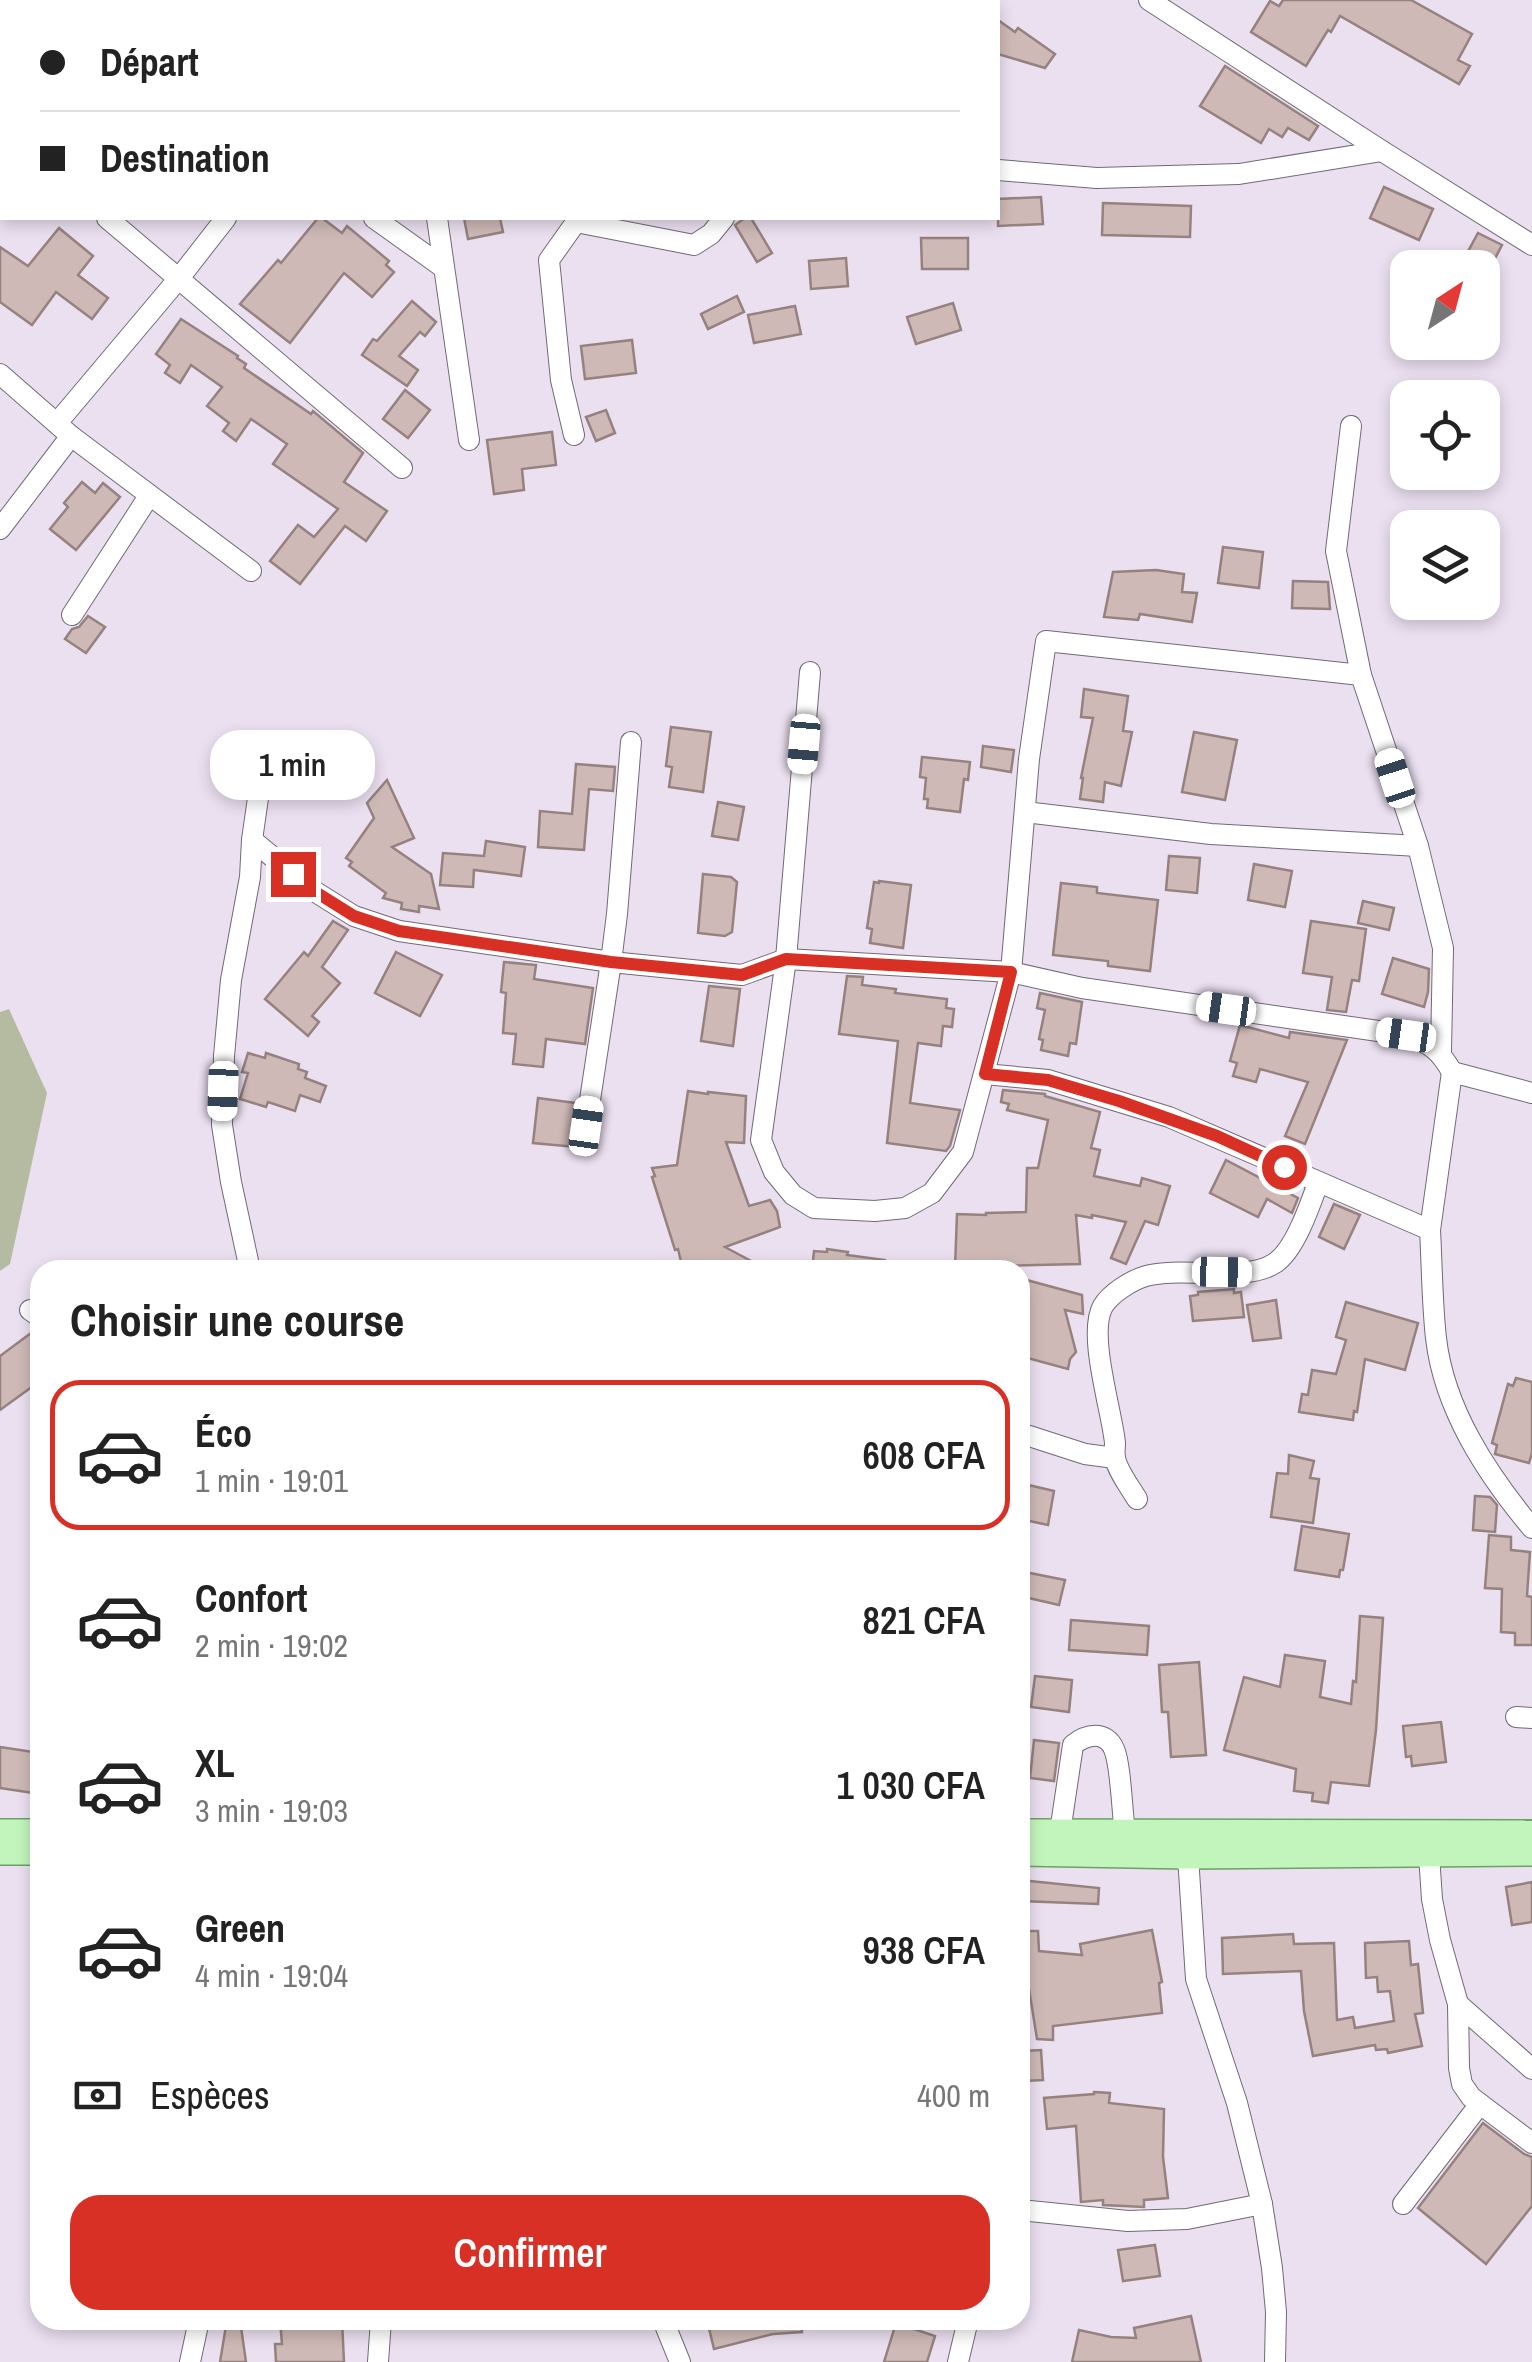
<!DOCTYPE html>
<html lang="fr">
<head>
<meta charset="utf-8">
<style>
	:root { --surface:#fff; --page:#f6f6f6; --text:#222; --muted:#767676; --line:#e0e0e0; --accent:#d93025 }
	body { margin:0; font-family:"Archivo Narrow",sans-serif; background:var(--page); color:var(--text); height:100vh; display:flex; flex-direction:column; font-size:38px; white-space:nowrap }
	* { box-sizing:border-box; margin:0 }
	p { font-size:32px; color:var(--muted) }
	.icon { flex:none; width:55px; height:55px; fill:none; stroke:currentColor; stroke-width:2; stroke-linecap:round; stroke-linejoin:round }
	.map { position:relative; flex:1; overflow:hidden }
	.panel { position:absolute; left:30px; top:1260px; width:1000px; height:1070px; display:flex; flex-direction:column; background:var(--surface); border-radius:30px; box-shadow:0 5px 15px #0003 }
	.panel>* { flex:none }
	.banner { position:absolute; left:0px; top:0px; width:1000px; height:220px; box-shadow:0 5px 15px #0003; display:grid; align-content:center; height:220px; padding:0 40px; background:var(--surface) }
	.needle { width:65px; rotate:36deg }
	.buttons { position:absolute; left:1390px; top:250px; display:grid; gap:20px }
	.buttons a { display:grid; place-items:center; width:110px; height:110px; border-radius:20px; background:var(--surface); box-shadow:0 5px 15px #0003; font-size:50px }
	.end { position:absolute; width:45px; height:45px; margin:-22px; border:12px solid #d93025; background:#fff; box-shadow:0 0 0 5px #fff }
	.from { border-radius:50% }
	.bubble { position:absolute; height:70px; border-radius:30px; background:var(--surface); box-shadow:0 5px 15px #0003; font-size:32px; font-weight:600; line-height:70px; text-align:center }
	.car { position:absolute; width:30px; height:60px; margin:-30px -15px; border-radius:12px; box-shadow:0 0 8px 2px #0007; background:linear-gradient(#fff 24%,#345 0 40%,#fff 0 76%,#345 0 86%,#fff 0) }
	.banner b { display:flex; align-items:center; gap:35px; height:95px; font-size:38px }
	.banner b+b { border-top:2px solid var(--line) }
	.banner i { width:25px; height:25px; background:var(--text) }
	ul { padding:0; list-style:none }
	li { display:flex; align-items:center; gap:30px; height:150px; margin:0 20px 15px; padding:0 20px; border:5px solid transparent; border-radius:30px }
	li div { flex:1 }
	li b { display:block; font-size:38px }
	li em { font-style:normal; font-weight:600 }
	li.active { border-color:var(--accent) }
	li>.icon { width:90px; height:90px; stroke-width:1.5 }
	h2 { padding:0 40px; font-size:45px; line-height:120px }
	.pay { display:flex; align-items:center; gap:25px; height:110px; padding:0 40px; font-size:38px }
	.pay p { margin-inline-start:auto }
	.action { display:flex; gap:20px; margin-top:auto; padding:20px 40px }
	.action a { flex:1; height:115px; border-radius:30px; background:var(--accent); color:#fff; font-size:40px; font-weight:600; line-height:115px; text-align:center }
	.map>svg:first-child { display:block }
</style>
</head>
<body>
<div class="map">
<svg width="1532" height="2362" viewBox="0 0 1532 2362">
	<rect width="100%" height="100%" fill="#ebe0f0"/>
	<polygon fill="#b4bba0" points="9,1009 47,1093 10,1264 0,1271 0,1012"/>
	<g fill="#ceb9b6" stroke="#95827f" stroke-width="2.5">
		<polygon points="1283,0 1411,0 1472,34 1458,60 1470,66 1459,84 1340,16 1331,32 1328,30 1306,66 1251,32 1270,1 1279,6"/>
		<polygon points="998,20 1015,32 1018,28 1055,54 1045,68 998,54"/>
		<polygon points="1225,66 1318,126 1309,140 1288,128 1282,137 1269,129 1261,143 1200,106"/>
		<polygon points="1384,187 1433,209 1419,240 1370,218"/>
		<polygon points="1041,197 1043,224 998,226 998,199"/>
		<polygon points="1103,203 1191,206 1190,237 1102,235"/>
		<polygon points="318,218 322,218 342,233 347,226 389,261 386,265 394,272 372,297 344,273 290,343 240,304 278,260 281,263"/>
		<polygon points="464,218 500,218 503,232 468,239"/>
		<polygon points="745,218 751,218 772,253 757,262 735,225"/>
		<polygon points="59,228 93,256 78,275 108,298 92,319 56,292 32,325 0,302 0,247 28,266"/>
		<polygon points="1478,233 1502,245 1490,268 1459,268"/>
		<polygon points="921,238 968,238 968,269 922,269"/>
		<polygon points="846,258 848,286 811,289 809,261"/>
		<polygon points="737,296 744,312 708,329 701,314"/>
		<polygon points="412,301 436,322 425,336 420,332 399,356 418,370 407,386 362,355 373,339 377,341"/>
		<polygon points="953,303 961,330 916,344 907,317"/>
		<polygon points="795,306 801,334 754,343 748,315"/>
		<polygon points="181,319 238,356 237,358 246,364 244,368 311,414 313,411 363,453 344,482 387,511 366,541 345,526 300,584 270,561 298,525 314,537 338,509 273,464 287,444 251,419 236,441 223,431 229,423 207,406 222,387 191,365 180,383 165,373 170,365 156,354"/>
		<polygon points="632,340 636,373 585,379 581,346"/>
		<polygon points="405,390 430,410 408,438 383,419"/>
		<polygon points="606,410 615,433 596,441 586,417"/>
		<polygon points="552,432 556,465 522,469 524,490 494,494 487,440"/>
		<polygon points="82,482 95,493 103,483 120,497 76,550 50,529 68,507 64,503"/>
		<polygon points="1223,547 1263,552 1259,588 1218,583"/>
		<polygon points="1156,570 1184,574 1182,592 1197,593 1192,622 1140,614 1138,620 1104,617 1113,572"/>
		<polygon points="1293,581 1328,582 1330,609 1292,608"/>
		<polygon points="88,616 105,627 86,653 65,639 72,629 79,627"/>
		<polygon points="1084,689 1128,696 1123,731 1132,732 1121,786 1105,782 1103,802 1080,799 1083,778 1081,778 1093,718 1081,717"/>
		<polygon points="671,727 711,732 703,792 669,787 672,767 666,766"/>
		<polygon points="1194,732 1237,740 1225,800 1182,792"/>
		<polygon points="983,746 1014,750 1011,772 981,767"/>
		<polygon points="922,757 970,762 968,780 964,779 960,812 927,808 928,799 924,799 926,778 920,777"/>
		<polygon points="576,764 615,767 613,791 589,789 584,850 538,847 540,811 572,814"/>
		<polygon points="387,780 414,838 392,847 431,874 439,909 419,906 419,912 401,909 402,903 383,898 386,893 349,866 352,862 346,858 374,818 367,803"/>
		<polygon points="718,802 744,807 738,840 712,836"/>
		<polygon points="486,841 525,847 521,876 474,870 473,887 440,885 443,853 484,856"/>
		<polygon points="1169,856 1200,858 1197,893 1166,890"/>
		<polygon points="1254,864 1292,871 1285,907 1248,900"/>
		<polygon points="703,874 731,877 737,882 732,932 725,936 698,933"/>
		<polygon points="879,881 911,885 903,948 870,943 872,929 867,928 874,882 879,883"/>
		<polygon points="1061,883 1097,887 1097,893 1158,900 1150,971 1108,966 1108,961 1053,955"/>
		<polygon points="1363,901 1394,908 1389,930 1358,923"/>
		<polygon points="333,921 348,930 322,967 340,983 312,1016 319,1022 308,1036 265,999 304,952 308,956"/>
		<polygon points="1311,921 1366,929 1359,981 1352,980 1346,1012 1327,1010 1332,977 1303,973"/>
		<polygon points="396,952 442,975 420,1016 375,993"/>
		<polygon points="1393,958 1429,969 1428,992 1424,1007 1382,994"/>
		<polygon points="504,962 536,965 534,979 593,988 585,1044 546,1039 543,1067 513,1064 516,1034 503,1033 506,993 501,992"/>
		<polygon points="847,976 863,977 862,985 896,989 895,993 947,999 946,1008 954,1009 952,1027 943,1026 941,1046 918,1043 910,1103 960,1110 950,1146 946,1151 887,1143 898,1041 839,1034"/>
		<polygon points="709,986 740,989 733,1046 701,1041"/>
		<polygon points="1040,993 1082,1002 1076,1044 1070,1043 1068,1056 1041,1050 1043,1040 1039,1039 1045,1010 1037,1008"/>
		<polygon points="1240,1025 1289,1038 1290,1032 1347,1040 1305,1144 1285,1136 1308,1082 1260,1069 1256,1082 1233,1076 1237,1063 1230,1061"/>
		<polygon points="248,1053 265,1058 266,1053 299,1064 298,1069 307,1072 305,1078 326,1086 320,1102 300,1095 295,1111 268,1102 266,1107 240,1099 248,1073 242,1072"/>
		<polygon points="1003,1090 1045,1094 1045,1096 1100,1112 1091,1148 1100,1150 1094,1176 1140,1186 1142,1178 1170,1186 1158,1225 1145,1221 1126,1264 1111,1258 1126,1222 1092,1215 1092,1218 1076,1215 1080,1264 955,1267 957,1214 986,1215 986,1213 1026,1212 1027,1168 1038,1168 1048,1120 1007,1110 1009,1104 1001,1102"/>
		<polygon points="688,1091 708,1094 708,1092 746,1096 744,1143 726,1142 749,1206 770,1200 777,1211 780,1227 725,1247 768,1270 683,1270 678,1249 675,1250 652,1177 655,1176 652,1168 677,1165"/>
		<polygon points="538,1098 576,1103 572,1125 577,1136 576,1147 533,1143"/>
		<polygon points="1226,1160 1298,1198 1292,1213 1267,1199 1258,1217 1210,1193"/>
		<polygon points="1334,1204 1360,1215 1344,1249 1319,1237"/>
		<polygon points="827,1249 848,1252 847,1255 885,1260 884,1270 812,1270 814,1251 827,1252"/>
		<polygon points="1023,1279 1082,1295 1083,1314 1065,1310 1076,1352 1070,1359 1068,1369 1020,1356 1020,1306"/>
		<polygon points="1234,1289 1234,1293 1241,1292 1244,1317 1193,1321 1190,1296 1198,1295 1198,1292"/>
		<polygon points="1276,1300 1281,1338 1253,1341 1247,1305"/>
		<polygon points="1346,1302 1418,1323 1405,1370 1365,1359 1357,1412 1354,1411 1353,1420 1299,1412 1302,1394 1308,1395 1312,1370 1336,1374 1346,1340 1336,1337"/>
		<polygon points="35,1330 40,1331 40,1381 0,1410 0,1356"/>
		<polygon points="1516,1378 1532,1382 1532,1453 1529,1463 1495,1454 1497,1445 1492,1443 1508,1384 1513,1386"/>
		<polygon points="1289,1455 1314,1461 1310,1478 1319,1479 1313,1523 1271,1517 1277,1473 1288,1474"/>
		<polygon points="1020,1483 1054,1491 1048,1525 1020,1519"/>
		<polygon points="1475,1496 1490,1497 1497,1505 1495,1532 1473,1530"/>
		<polygon points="1302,1526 1349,1534 1343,1570 1340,1570 1339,1577 1295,1570"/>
		<polygon points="1489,1535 1511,1537 1511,1550 1530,1552 1527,1596 1532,1597 1532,1645 1515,1645 1515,1633 1501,1632 1502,1589 1485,1588"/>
		<polygon points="1020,1571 1065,1580 1059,1605 1020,1596"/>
		<polygon points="1360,1616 1383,1618 1376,1730 1369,1786 1331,1782 1328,1803 1312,1801 1313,1793 1294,1791 1296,1769 1224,1750 1244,1677 1280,1687 1285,1655 1325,1661 1320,1697 1351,1704 1353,1681 1356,1682"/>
		<polygon points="1071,1620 1149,1626 1147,1655 1069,1650"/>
		<polygon points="1199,1662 1206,1755 1171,1757 1168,1712 1162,1712 1159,1665"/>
		<polygon points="1035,1676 1072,1680 1069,1712 1031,1707"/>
		<polygon points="1441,1722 1446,1762 1412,1766 1411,1756 1406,1757 1403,1726"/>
		<polygon points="1034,1740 1059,1743 1054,1781 1030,1778"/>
		<polygon points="0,1747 40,1753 40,1794 0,1788"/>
		<polygon points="1020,1880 1099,1888 1098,1904 1020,1901"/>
		<polygon points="1532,1882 1532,1922 1512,1925 1506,1887"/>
		<polygon points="1152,1930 1162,1982 1159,1983 1162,2013 1053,2026 1053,2040 1037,2039 1025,1964 1020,1964 1020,1931 1038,1931 1039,1951 1082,1955 1080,1944"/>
		<polygon points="1293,1934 1294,1944 1334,1943 1337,2020 1353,2017 1355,2028 1394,2021 1390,1991 1378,1992 1377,1977 1366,1978 1365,1943 1409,1941 1411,1965 1418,1964 1423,2013 1415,2014 1422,2046 1388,2053 1387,2049 1376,2050 1375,2045 1313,2056 1304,2011 1301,1971 1223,1974 1222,1938"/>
		<polygon points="1041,2050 1043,2080 1024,2081 1022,2051"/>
		<polygon points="1094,2092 1110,2093 1109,2103 1164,2109 1163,2157 1168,2198 1144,2200 1144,2207 1103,2205 1103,2200 1081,2202 1076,2126 1047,2129 1044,2098 1094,2094"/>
		<polygon points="1483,2123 1524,2154 1532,2157 1532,2206 1486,2264 1418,2208"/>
		<polygon points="1155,2245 1160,2276 1123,2281 1118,2250"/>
		<polygon points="1191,2316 1201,2362 1072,2362 1079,2330 1111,2337 1136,2338 1134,2328"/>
		<polygon points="227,2320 240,2320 246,2362 220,2362"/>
		<polygon points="280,2320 342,2320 344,2362 276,2362 275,2344 282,2344"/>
		<polygon points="707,2320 801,2320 802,2332 773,2334 714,2349"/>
		<polygon points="896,2323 935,2336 927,2362 884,2362"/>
	</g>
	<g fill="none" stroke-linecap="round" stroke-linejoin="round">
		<g stroke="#726976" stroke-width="22">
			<g id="minor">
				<polyline points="111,0 113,2"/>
				<polyline points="416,0 418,2"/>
				<polyline points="1149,0 1382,151 1532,245"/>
				<polyline points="80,2 82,0"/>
				<polyline points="394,2 396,0"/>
				<polyline points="473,2 476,0"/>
				<polyline points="897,2 899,0"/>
				<polyline points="0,130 2,126"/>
				<polyline points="998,170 1097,178 1239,174 1382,151"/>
				<polyline points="107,218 402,468"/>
				<polyline points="374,218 444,268"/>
				<polyline points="437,218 469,440"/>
				<polyline points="0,374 71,436 251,571"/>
				<polyline points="57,423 180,277 226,218"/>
				<polyline points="1351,426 1336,551 1361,675 1418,846 1443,948 1441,1052"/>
				<polyline points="574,435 561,380 549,260 576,222 694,245 711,234 724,218"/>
				<polyline points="0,529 71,436"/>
				<polyline points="72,615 149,496"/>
				<polyline points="810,672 786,959 761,1140 774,1172 793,1195 814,1208 875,1211 905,1208 932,1193 963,1152 1011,972 1029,759 1046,641 1361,675"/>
				<polyline points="1025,812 1211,834 1418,846"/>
				<polyline points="252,840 314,891 354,916 399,931 611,962 617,914 631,742"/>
				<path d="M985,1074L1048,1080L1169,1117L1430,1230C1432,1265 1432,1302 1436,1338C1444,1409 1487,1474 1532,1528"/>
				<path d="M586,1126L611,962L742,975L786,959L1011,972L1082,988L1406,1035C1431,1044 1439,1049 1452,1072"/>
				<polyline points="1430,1230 1452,1072 1532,1093"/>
				<polyline points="250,1270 231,1182 222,1125 224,1056 231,980 250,877 252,840 259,791"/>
				<polyline points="30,1310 40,1317"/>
				<polyline points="1020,1433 1085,1454 1115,1458"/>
				<path d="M1137,1499C1130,1487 1118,1472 1115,1458C1114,1453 1115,1448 1115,1443C1112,1411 1087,1334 1103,1306C1111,1293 1132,1280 1146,1276C1183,1266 1246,1283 1275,1263C1295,1250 1310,1205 1318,1183"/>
				<polyline points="1516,1717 1532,1718"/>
				<path d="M1060,1832L1073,1745C1086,1734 1106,1730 1114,1749C1121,1765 1122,1813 1125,1832"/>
				<polyline points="1429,1855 1432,1899 1440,1940 1458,2004 1459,2068 1462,2084 1471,2097 1532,2143"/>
				<polyline points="1188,1856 1196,1979 1237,2103 1262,2204 1272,2268 1276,2312 1275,2362"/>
				<polyline points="1458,2004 1532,2069"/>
				<polyline points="1403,2204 1480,2104"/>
				<polyline points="1020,2210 1128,2221 1187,2219 1262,2204"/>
				<polyline points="663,2320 680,2362"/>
				<polyline points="190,2362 199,2320"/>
				<polyline points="378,2362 381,2320"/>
				<polyline points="958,2362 968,2320"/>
			</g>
		</g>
		<g stroke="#6ca166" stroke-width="28">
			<g id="major">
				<polyline points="0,1832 40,1832"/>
				<polyline points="1020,1832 1532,1833"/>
				<polyline points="0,1852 40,1852"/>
				<polyline points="1020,1853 1188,1856 1532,1853"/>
			</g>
		</g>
		<use href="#minor" stroke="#fff" stroke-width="20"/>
		<use href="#major" stroke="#c2f5bc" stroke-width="25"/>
	</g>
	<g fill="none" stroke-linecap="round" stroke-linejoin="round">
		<polyline stroke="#d93025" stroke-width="12" points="293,874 314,891 354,916 399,931 611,962 742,975 786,959 1011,972 985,1074 1048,1080 1119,1101 1217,1136 1284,1167"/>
	</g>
</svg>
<div class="buttons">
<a><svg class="needle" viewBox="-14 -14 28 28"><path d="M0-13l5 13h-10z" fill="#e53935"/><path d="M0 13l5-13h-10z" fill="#767676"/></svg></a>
<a><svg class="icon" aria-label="locate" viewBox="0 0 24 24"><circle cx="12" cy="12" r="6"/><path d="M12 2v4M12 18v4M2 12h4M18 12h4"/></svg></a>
<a><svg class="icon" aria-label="layers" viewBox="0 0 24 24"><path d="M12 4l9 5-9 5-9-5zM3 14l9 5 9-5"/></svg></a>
</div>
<i class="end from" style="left:1284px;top:1167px"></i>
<i class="end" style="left:293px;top:874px"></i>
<div class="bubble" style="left:210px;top:730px;width:165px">1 min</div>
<i class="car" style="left:804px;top:744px;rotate:185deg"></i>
<i class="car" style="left:1395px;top:778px;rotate:342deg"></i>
<i class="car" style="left:1226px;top:1009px;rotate:278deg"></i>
<i class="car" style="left:1406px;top:1035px;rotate:278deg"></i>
<i class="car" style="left:223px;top:1091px;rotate:182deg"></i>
<i class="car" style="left:586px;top:1126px;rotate:8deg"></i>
<i class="car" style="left:1222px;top:1272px;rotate:91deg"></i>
<div class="banner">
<b><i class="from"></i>Départ</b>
<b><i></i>Destination</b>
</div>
<section class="panel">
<h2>Choisir une course</h2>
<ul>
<li class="active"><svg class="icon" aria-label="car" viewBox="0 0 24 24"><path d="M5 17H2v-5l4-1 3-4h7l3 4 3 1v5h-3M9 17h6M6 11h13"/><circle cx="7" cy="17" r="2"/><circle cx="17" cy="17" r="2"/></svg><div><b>Éco</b><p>1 min · 19:01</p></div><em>608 CFA</em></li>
<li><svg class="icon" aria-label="car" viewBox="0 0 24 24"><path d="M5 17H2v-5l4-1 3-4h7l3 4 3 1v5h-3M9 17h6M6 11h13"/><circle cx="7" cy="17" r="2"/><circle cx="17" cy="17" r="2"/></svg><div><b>Confort</b><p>2 min · 19:02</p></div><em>821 CFA</em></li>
<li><svg class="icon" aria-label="car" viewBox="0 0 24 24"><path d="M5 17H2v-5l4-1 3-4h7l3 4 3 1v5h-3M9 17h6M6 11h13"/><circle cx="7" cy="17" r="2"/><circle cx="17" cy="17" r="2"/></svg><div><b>XL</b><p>3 min · 19:03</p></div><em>1 030 CFA</em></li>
<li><svg class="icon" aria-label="car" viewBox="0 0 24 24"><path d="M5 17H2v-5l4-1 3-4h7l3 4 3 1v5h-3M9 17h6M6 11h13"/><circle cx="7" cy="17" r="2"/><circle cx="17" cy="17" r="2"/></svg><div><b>Green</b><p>4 min · 19:04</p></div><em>938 CFA</em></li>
</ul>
<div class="pay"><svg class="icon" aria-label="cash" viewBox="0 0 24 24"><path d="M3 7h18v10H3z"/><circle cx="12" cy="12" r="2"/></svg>Espèces<p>400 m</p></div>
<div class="action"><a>Confirmer</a></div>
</section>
</div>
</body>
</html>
